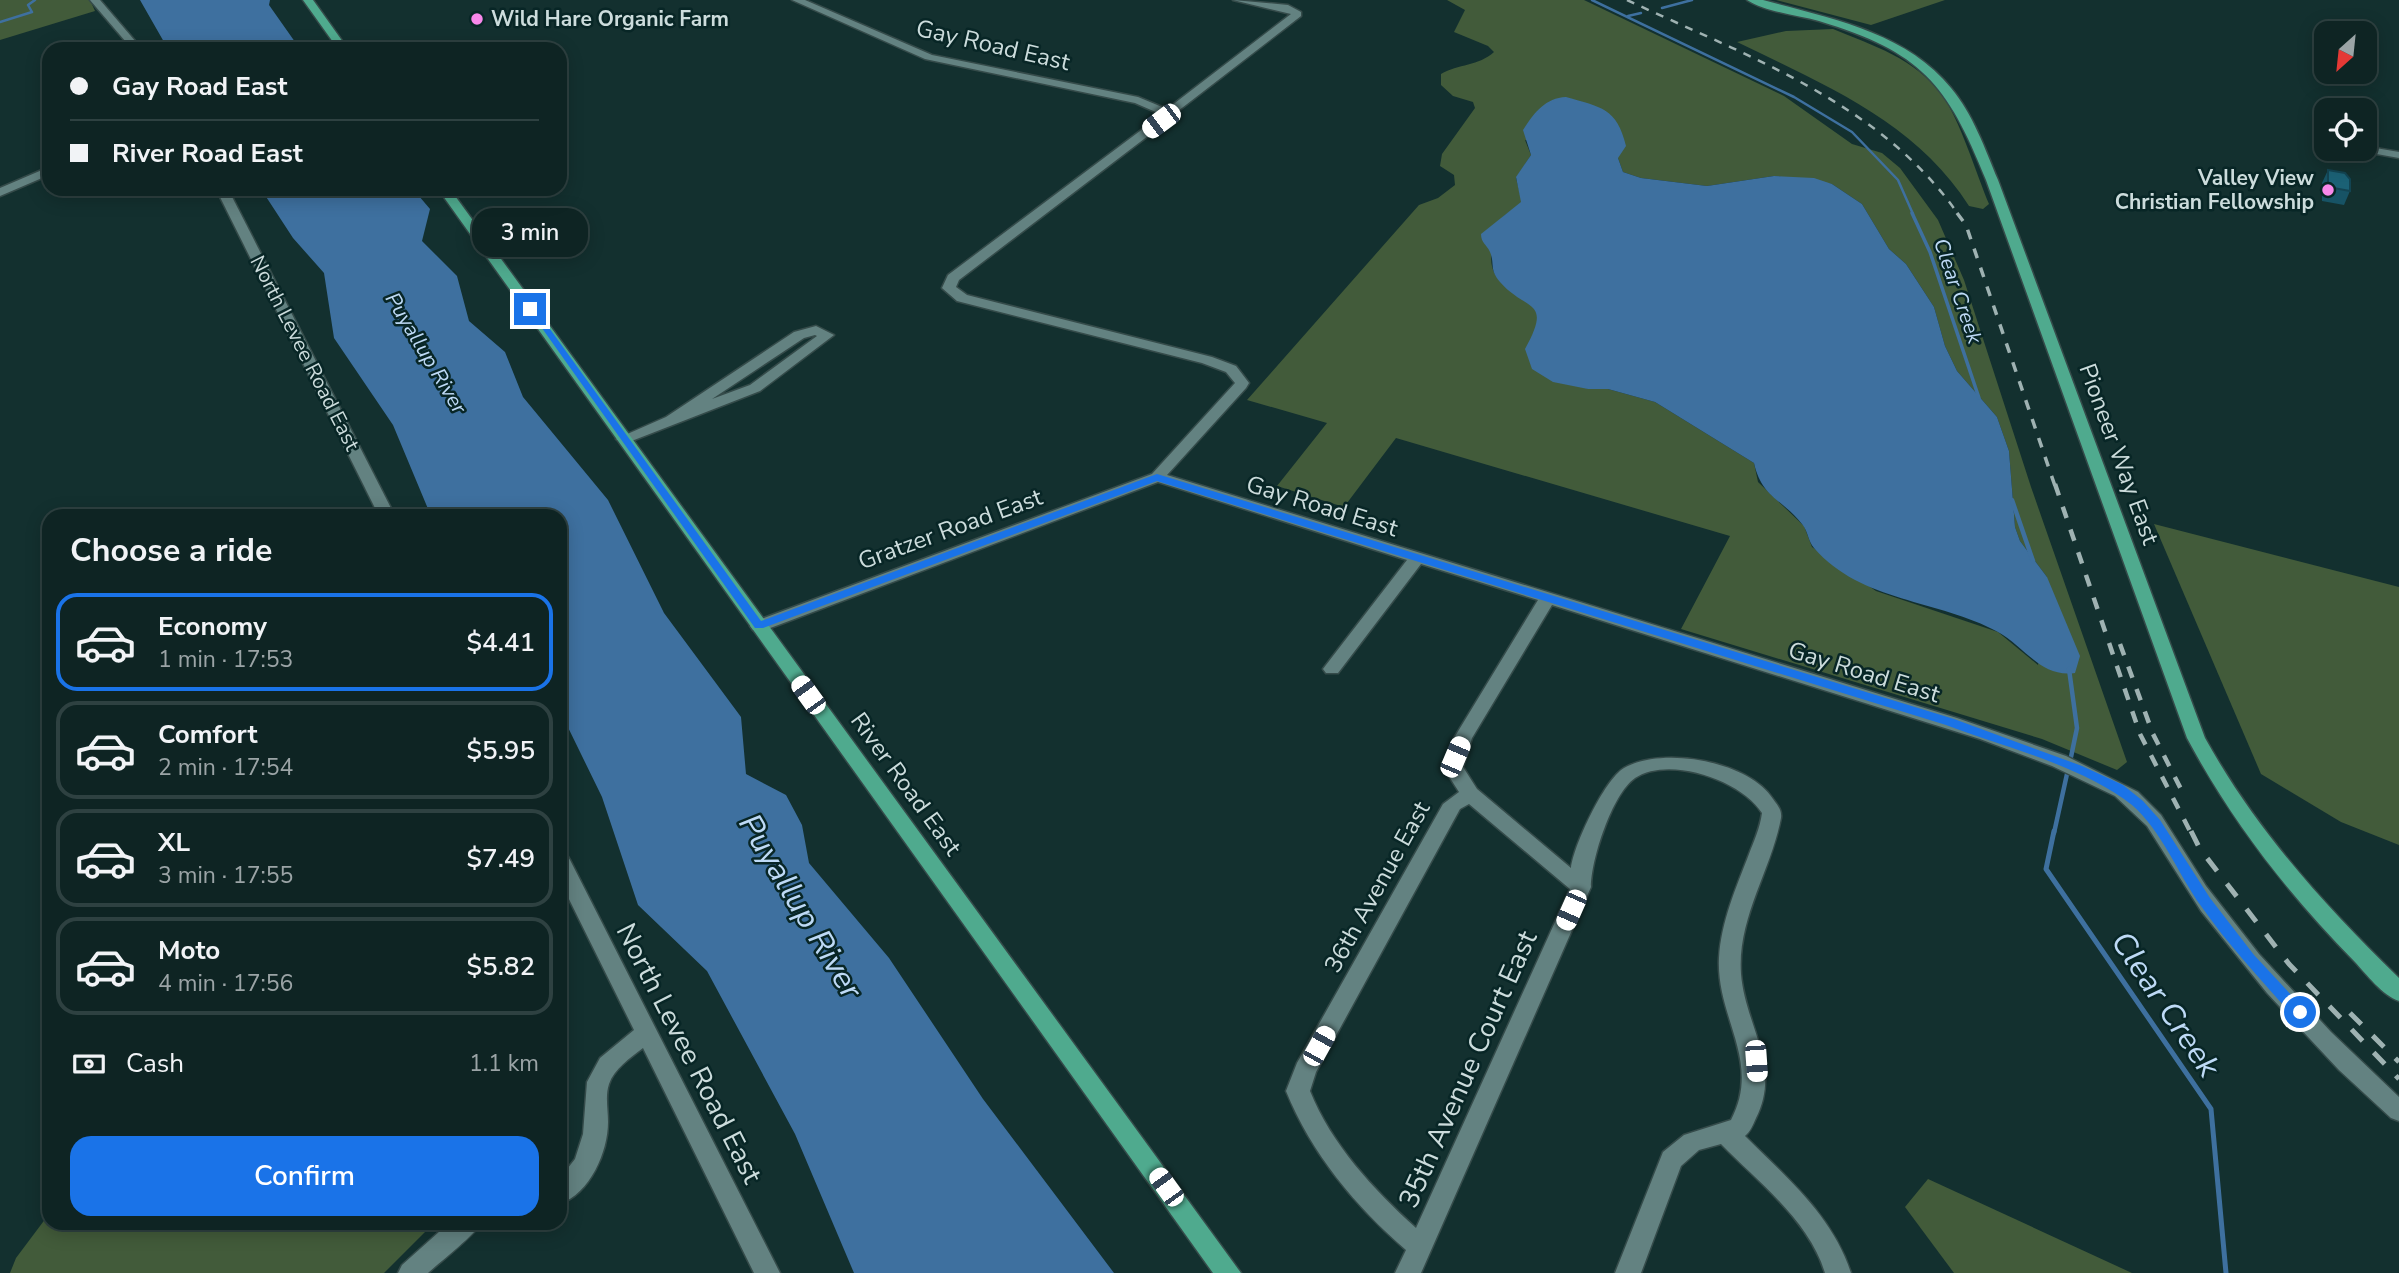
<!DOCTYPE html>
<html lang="en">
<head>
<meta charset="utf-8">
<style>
	:root { --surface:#0e2423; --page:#172c2b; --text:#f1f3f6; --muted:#9ba4a6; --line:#2e4141; --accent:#1a73e8 }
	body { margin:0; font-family:"Nunito Sans",sans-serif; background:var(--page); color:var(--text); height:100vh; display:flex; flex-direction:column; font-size:26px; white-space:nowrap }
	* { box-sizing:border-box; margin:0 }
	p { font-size:23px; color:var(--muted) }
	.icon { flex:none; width:38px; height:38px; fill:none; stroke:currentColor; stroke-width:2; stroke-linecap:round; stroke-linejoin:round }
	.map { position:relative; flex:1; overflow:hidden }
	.drawer { position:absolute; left:42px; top:509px; width:525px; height:721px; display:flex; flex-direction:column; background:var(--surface); border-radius:21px; box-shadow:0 4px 18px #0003,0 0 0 2px var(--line) }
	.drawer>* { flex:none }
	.hud { position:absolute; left:42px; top:42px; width:525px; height:154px; border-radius:21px; box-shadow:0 4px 18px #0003,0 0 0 2px var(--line); display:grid; align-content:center; height:154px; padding:0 28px; background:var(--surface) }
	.needle { width:46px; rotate:207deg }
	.fabs { position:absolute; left:2314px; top:21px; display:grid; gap:14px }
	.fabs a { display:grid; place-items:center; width:63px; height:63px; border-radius:14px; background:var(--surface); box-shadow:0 4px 18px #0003,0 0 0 2px var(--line); font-size:35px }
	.end { position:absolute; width:32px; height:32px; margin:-16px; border:9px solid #1a73e8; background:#fff; box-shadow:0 0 0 4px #fff }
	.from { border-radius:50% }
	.bubble { position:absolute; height:49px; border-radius:21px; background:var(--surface); box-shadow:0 4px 18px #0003,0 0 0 2px var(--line); font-size:23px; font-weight:600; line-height:49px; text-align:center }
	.car { position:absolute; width:21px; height:42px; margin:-21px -10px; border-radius:9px; box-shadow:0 0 5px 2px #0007; background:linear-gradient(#fff 24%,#345 0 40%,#fff 0 76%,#345 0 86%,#fff 0) }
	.hud b { display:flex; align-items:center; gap:24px; height:66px; font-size:26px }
	.hud b+b { border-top:2px solid var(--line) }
	.hud i { width:18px; height:18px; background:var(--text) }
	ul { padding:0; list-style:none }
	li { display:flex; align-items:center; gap:21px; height:98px; margin:0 14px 10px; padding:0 14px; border:4px solid var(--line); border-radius:21px }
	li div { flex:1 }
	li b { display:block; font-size:26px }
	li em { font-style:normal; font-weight:600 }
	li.on { border-color:var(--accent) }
	li>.icon { width:63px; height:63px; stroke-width:1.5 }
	h2 { padding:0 28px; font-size:32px; line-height:84px }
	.pay { display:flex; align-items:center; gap:18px; height:77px; padding:0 28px; font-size:26px }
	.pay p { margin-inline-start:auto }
	.cta { display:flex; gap:14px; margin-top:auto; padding:14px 28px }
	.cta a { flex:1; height:80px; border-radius:21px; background:var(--accent); color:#fff; font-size:28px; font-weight:600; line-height:80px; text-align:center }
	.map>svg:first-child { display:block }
</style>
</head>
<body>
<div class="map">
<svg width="2399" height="1273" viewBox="0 0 2399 1273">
	<rect width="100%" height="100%" fill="#13302f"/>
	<g fill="#425b3a" fill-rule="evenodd">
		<polygon points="0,0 90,0 95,11 0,40"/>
		<path d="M1447,0H1584L1784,96L1852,144L1882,153L1900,168L1938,220L1964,280L2031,487L2127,762L2117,770L2042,739L1681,629L1730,536L1396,438L1344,507L1277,486L1327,423L1247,400L1419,205L1438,198L1455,185L1454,175L1440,166L1442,154L1475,108L1473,102L1453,96L1441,85V74C1458,64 1479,66 1494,52L1488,46L1454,32L1465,10ZM1525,140L1618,158L1623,172L1641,178L1707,186L1774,176L1832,184L1862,204L1889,249L1906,264L1934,307L1945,346L1957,371L1997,417L2009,451L2015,527L2020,541L2047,577L2038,665L1998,632L1876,591L1812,547L1804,526L1758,482L1754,463L1655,402L1608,389H1588L1526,349C1529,342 1537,332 1538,324C1541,289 1480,295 1493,246C1495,239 1496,225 1501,219C1506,213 1516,209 1522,202L1516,178L1531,155Z"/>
		<polygon points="1776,0 1945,0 1871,25"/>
		<path d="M1833,29C1872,45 1916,59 1942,95C1960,120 1976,173 1989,204L1983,209L1969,206C1916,122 1823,84 1737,42L1786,31Z"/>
		<polygon points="2154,524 2399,587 2399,845 2341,822 2261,774"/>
		<polygon points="1928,1179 2132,1273 1954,1273 1905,1207"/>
		<polygon points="49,1214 49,1223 434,1223 384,1273 10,1273 16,1258"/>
	</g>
	<g fill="#3e709f">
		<polygon points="140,0 270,0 269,5 300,49 168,49"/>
		<path d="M1566,97C1601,107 1617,108 1626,146L1618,158L1623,172L1641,178L1707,186L1774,176L1814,178L1832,184L1862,204L1889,249L1906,264L1934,307L1945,346L1957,371L1997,417L2009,451L2015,527L2020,541L2047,577L2080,656L2075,673C2041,678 2025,647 1998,632C1938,599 1862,603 1814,548C1808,541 1808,531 1802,524C1781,498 1762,498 1754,463L1655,402L1608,389H1588L1553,382L1532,369L1525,349C1553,298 1526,312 1500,282C1489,269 1495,264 1490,252C1487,245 1481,243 1481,234L1521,202L1516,177L1531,155L1523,130C1534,113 1545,98 1566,97Z"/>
		<polygon points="261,189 413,189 430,209 422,241 457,276 469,321 505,352 523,397 608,500 664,613 741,717 746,774 786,795 802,825 809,863 889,958 983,1099 1114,1273 854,1273 795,1134 707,971 638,905 602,797 560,711 560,516 431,516 393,425 334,338 324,273 293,238"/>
	</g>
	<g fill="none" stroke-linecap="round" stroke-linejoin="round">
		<g stroke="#3e709f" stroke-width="2.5">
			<polyline points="1592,0 1794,97 1852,132 1898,180 1913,214"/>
			<polyline points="1662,8 1692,0"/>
			<polyline points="1628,16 1641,13"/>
			<polyline points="0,22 32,12 28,5 35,0"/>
		</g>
		<polyline stroke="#3e709f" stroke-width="3.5" points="1912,213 1930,252 1979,398"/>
		<g stroke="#3e709f" stroke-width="4.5">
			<polyline points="2012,500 2033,561"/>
			<polyline points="2069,669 2077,728 2071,757"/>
			<polyline points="2054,833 2067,774"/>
		</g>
		<polyline stroke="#3e709f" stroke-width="5" points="2054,831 2046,869 2211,1109 2226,1273"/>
		<g stroke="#354b4a" stroke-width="3">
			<g id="minor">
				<polygon points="90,0 100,0 142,49 132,49"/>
				<path d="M792,0H805L932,55L1138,97L1162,107L1171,106L1291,14L1233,0L1288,5L1301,12V16L1178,111L1169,113L1165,123L959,280L956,287L967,295L1212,357L1236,366L1249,383L1246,388L1167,475L1957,718L2066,756L2138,792L2161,815L2206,886L2259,954L2331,1032L2399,1097V1121L2391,1118L2339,1070L2267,993L2201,911L2147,826L2115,796L2052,766L1980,739L1552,605L1472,738L1463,767L1477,789L1571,868C1574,845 1604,780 1624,768C1662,746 1749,761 1773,799C1778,806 1782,810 1781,818C1771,871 1737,918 1741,974C1745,1025 1782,1067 1756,1118C1753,1125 1750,1132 1745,1136C1787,1178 1832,1215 1851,1273H1825C1809,1220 1758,1182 1721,1144L1699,1150L1681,1166L1641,1273H1615L1663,1152L1684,1135L1731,1120C1762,1061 1716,1018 1719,958C1721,922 1736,888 1749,854C1754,841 1760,828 1762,813C1742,781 1670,755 1635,778C1612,794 1591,860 1591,887L1421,1273H1395L1406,1250C1356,1207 1311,1153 1286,1091L1297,1063L1443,804L1459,792L1443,767L1454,738L1538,600L1421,564L1338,673H1326L1323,669L1326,665L1407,560L1158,482L765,630H753L750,626L753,622L1152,474L1235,383L1226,372L1202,363L957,301L942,288L948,275L1156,119L1158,113L1135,103L925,59ZM1469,804L1570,889L1416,1228C1374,1190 1331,1144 1310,1091L1316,1072L1460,809Z"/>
				<polygon points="2364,146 2399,152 2399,158 2360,151 2358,149 2364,149"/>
				<polygon points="49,167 49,175 0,196 0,188"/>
				<polygon points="216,189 228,189 395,516 379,516"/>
				<path d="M816,326L834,335L760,391L629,442L624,444L616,439L666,417L794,332ZM815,335L817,336L750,385L712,399L804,338Z"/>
				<path d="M560,852L567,855L570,860L780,1273H754L643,1048C630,1058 614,1069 609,1084C605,1096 608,1109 608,1122C608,1152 590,1193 560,1204V1178L575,1159L583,1134L587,1082L600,1058L634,1030L560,881Z"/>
				<path d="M449,1223H481C476,1234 440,1262 428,1273H398L402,1265Z"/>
			</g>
		</g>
		<g stroke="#354b4a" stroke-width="3">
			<g id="major">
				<polygon points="303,0 313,0 348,49 338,49"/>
				<path d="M1747,0H1763C1829,18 1906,32 1951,88C1973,114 1985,149 1998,180L2205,738C2256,830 2324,905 2399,978V1001C2382,995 2367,975 2355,962C2288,894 2232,822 2187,738L1986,180C1947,83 1921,52 1819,21C1797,15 1766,12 1747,0Z"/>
				<polygon points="438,189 450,189 1241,1273 1213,1273"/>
			</g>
		</g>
		<use href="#minor" fill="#638281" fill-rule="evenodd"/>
		<use href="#major" fill="#4faa8e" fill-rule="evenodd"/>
		<path stroke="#9fb2b2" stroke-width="2.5" stroke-dasharray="8 8" stroke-linecap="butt" d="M1627,0C1746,56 1880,102 1958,214"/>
		<polyline stroke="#9fb2b2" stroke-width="3.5" stroke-dasharray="10 10" stroke-linecap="butt" points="1957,213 1966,225 2055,486"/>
		<g stroke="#9fb2b2" stroke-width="4.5" stroke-dasharray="12 12" stroke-linecap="butt">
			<polyline points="2055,484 2140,734 2191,833"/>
			<polyline points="2120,644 2153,734 2184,795"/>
		</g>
		<g stroke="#9fb2b2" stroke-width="5" stroke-dasharray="16 16" stroke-linecap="butt">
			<polyline points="2191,831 2200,849 2289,964 2399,1079"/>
			<polyline points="2350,1013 2399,1062"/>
		</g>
	</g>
	<polygon fill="#175365" points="2328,170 2350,191 2344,205 2322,201 2322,183"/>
	<polygon fill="#1b6175" stroke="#134452" stroke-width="2" points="2328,170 2345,173 2350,179 2350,191 2328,187"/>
	<path fill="#1a73e8" d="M527,307H534L761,621L1157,474L1954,719L2082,766L2123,785L2143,801L2160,820L2210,898L2254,955L2307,1012L2300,1018L2294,1017C2262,981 2229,946 2201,906C2178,874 2162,831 2132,805C2083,766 2004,747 1946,725L1157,481L763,628H755Z"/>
	<g fill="#f888ea" stroke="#082626" stroke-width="2.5">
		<circle cx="477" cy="19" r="7"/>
		<circle cx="2328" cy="190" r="7"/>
	</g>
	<g text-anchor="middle" stroke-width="5" stroke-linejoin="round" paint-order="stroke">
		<g font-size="21" font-weight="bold" fill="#ccdcdc" stroke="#082626" text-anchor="start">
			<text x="491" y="26">Wild Hare Organic Farm</text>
			<text x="2314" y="185" text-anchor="end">Valley View<tspan x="2314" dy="24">Christian Fellowship</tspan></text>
		</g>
		<g font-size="21" font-style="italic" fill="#bedaf6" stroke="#082626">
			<text transform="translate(1958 291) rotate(71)" y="7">Clear Creek</text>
			<text transform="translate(426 353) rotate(59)" y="7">Puyallup River</text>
		</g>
		<g font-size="21" fill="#ccdcdc" stroke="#082626">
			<text transform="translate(305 353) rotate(63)" y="7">North Levee Road East</text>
		</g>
		<g font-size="24" fill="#ccdcdc" stroke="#082626">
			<text transform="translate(993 45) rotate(13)" y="8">Gay Road East</text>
			<text transform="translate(2119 454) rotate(70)" y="8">Pioneer Way East</text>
			<text transform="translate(1322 506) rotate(17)" y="8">Gay Road East</text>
			<text transform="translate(950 529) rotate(-20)" y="8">Gratzer Road East</text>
			<text transform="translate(1864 672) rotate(17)" y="8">Gay Road East</text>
			<text transform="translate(906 784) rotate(54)" y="8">River Road East</text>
			<text transform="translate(1377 887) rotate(-61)" y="8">36th Avenue East</text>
		</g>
		<g font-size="28" fill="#ccdcdc" stroke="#082626">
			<text transform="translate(690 1053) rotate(63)" y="10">North Levee Road East</text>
			<text transform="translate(1467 1069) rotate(-66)" y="10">35th Avenue Court East</text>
		</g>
		<g font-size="32" font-style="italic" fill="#bedaf6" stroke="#082626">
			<text transform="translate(801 906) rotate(59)" y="11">Puyallup River</text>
			<text transform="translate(2166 1004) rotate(56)" y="11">Clear Creek</text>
		</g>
	</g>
</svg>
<div class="fabs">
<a><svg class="needle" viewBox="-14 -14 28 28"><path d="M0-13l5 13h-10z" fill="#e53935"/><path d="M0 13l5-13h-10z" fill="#9ba4a6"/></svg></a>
<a><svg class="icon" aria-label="locate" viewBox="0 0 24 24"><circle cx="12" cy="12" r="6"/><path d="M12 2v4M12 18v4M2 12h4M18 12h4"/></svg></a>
</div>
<i class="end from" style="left:2300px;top:1012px"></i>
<i class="end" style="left:530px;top:309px"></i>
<div class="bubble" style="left:472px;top:208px;width:116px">3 min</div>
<i class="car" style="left:1161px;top:121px;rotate:233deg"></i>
<i class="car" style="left:808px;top:695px;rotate:324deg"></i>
<i class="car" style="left:1455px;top:757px;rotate:23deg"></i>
<i class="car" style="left:1571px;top:910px;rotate:204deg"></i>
<i class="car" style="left:1319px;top:1046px;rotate:29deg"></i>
<i class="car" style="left:1756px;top:1061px;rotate:176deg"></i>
<i class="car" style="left:1166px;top:1187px;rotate:324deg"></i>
<div class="hud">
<b><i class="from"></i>Gay Road East</b>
<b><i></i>River Road East</b>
</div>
<section class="drawer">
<h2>Choose a ride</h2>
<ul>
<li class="on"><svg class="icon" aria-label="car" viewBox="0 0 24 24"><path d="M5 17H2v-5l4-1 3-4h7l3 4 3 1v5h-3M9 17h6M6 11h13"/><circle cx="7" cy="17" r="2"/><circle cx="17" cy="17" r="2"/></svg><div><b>Economy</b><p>1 min · 17:53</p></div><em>$4.41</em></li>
<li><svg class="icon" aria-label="car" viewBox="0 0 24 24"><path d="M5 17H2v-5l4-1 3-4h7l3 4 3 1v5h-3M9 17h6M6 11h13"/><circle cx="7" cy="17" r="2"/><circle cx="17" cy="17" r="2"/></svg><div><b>Comfort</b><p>2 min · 17:54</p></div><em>$5.95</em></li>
<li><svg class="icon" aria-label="car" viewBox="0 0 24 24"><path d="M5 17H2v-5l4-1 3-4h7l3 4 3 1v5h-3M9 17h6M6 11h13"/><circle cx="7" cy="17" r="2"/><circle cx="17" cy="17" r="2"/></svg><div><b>XL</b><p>3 min · 17:55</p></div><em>$7.49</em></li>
<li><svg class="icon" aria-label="car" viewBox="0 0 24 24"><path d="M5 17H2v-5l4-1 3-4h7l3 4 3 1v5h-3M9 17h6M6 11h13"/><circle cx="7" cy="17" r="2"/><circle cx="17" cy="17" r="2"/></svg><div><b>Moto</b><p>4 min · 17:56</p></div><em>$5.82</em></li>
</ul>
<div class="pay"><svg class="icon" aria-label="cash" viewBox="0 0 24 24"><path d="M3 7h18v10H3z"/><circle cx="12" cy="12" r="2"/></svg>Cash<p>1.1 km</p></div>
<div class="cta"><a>Confirm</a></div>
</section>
</div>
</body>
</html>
